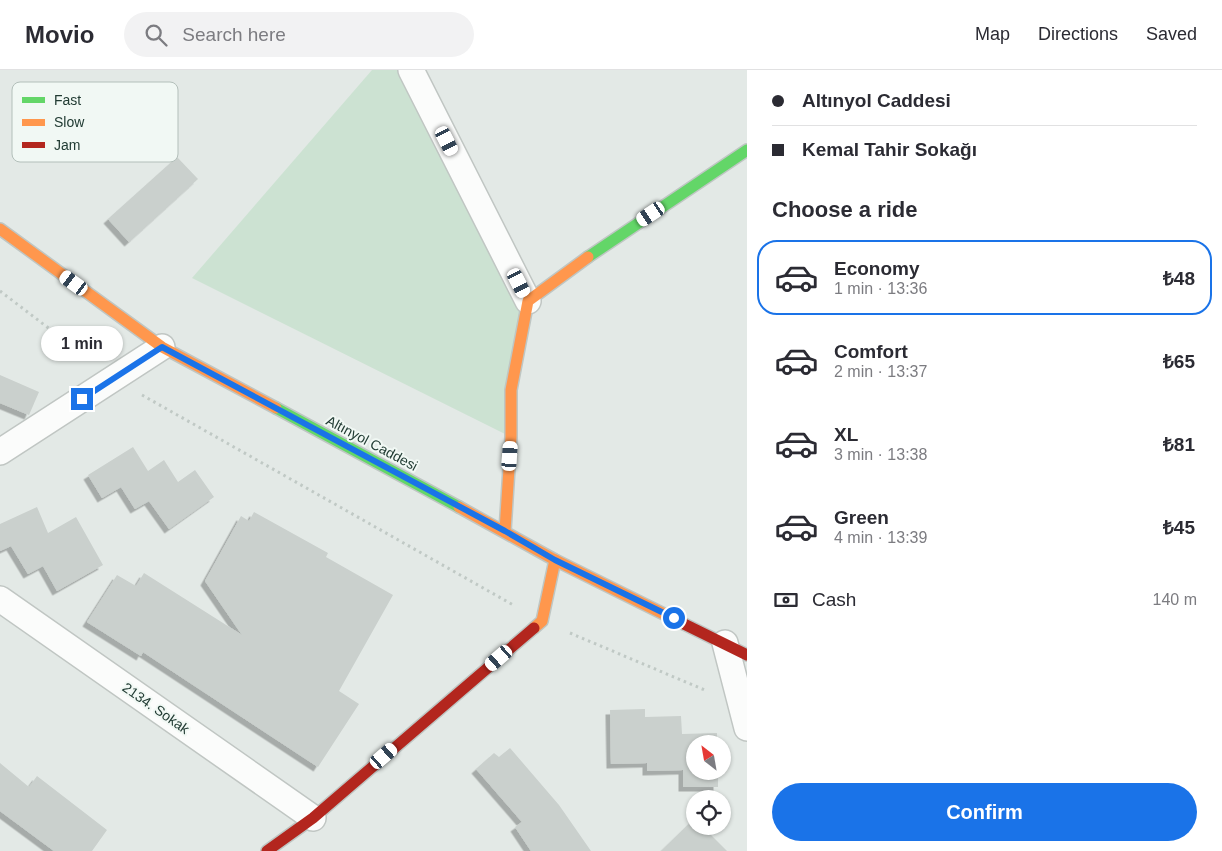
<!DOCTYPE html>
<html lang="en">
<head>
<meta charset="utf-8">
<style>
	:root { --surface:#fff; --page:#f2f2f3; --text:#2b2b33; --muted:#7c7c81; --line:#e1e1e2; --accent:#1a73e8 }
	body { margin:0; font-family:Helvetica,sans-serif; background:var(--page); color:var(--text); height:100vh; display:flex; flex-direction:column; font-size:19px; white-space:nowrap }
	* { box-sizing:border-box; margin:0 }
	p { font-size:16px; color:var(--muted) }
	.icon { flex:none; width:28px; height:28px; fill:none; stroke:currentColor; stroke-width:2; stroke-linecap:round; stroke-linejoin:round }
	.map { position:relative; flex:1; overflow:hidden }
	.panel { display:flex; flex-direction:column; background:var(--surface); width:475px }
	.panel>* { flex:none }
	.banner { display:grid; align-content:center; height:110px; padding:0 25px; background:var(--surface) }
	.needle { width:32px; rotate:329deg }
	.controls { position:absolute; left:686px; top:665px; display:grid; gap:10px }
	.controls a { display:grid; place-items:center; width:45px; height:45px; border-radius:50%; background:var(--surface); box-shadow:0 1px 4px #0004; font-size:25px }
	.end { position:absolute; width:22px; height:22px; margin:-11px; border:6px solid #1a73e8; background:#fff; box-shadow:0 0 0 2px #fff }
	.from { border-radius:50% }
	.bubble { position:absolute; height:35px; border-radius:18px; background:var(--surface); box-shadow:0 1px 4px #0004; font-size:16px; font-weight:800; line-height:35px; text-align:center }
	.car { position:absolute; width:15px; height:30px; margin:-15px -8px; border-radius:6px; box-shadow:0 0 4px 1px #0007; background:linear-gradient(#fff 24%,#345 0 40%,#fff 0 76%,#345 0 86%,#fff 0) }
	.banner b { display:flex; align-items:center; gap:18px; height:48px; font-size:19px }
	.banner b+b { border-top:1px solid var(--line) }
	.banner i { width:12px; height:12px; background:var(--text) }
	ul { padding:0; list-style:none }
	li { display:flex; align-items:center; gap:15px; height:75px; margin:0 10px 8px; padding:0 15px; border:2px solid transparent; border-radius:20px }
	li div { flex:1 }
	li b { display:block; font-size:19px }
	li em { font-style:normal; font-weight:800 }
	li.selected { border-color:var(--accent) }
	li>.icon { width:45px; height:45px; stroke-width:1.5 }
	h2 { padding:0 25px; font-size:22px; line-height:60px }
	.pay { display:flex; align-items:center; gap:12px; height:55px; padding:0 25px; font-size:19px }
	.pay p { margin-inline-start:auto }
	.button { display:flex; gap:10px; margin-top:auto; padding:10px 25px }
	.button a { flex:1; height:58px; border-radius:30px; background:var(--accent); color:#fff; font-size:20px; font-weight:800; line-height:58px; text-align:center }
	header { display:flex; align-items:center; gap:30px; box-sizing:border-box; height:70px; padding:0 25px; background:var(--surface); border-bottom:1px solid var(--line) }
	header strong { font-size:24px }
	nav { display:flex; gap:28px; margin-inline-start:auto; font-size:18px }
	.search { width:350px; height:45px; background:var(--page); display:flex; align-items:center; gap:12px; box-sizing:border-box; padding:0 18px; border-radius:28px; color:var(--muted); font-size:19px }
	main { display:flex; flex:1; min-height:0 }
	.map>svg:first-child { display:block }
</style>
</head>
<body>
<header>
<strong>Movio</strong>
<div class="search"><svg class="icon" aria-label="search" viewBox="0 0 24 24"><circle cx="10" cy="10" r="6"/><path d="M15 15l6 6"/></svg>Search here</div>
<nav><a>Map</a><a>Directions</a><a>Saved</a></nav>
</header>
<main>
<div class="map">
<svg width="747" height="781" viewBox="0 0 747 781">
	<defs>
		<filter id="shadow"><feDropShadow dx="-4.5" dy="4.5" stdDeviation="0" flood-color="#0004"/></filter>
	</defs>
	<rect width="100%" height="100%" fill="#e3e9e6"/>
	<polygon fill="#cce2d2" points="372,0 411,0 528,231 511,367 192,208"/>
	<g fill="#cad0cd" filter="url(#shadow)">
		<polygon points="177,87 198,109 129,172 108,149"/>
		<polygon points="0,305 39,322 29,345 0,333"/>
		<polygon points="133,377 148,401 164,390 178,412 195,400 214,427 169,459 149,431 135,439 121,417 102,428 88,405"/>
		<polygon points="37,437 48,463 76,447 103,495 57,521 43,496 28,504 11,476 0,481 0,454"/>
		<polygon points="254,442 328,483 326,487 393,525 339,621 359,634 318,697 143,582 141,586 87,552 117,505 136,516 144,503 242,565 205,511 241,446 249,451"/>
		<polygon points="645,639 645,647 681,646 682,664 717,663 717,674 695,674 695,701 718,701 718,717 683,717 683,700 647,701 647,693 611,694 610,640"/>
		<polygon points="510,678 559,735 591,781 531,781 515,757 522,752 476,699 494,683 499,687"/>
		<polygon points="0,693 29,717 37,706 107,760 92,781 54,781 0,741"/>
		<polygon points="694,749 695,756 702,756 727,781 661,781"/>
	</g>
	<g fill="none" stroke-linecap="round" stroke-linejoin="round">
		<g stroke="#c0c6c3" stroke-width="28">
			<g id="street">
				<polyline points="411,0 528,231"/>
				<polyline points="0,382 162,277"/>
				<polyline points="0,529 313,748"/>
				<polyline points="725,573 747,658"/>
			</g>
		</g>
		<g stroke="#bfc6c3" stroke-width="14">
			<g id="fast">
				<polyline points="588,187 747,80"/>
				<polyline points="276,338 459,437"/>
			</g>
		</g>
		<g stroke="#bfc6c3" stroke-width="14">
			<g id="slow">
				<polyline points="0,159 162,277 276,338"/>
				<polyline points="459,437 555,490 684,554"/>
				<polyline points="505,461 511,367 511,320 528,231 588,187"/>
				<polyline points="534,558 542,551 555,490"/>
			</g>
		</g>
		<g stroke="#bfc6c3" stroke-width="14">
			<g id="jam">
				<polyline points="684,554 747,585"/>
				<polyline points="267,781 313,748 534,558"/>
			</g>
		</g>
		<g stroke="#c0c9c5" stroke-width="3" stroke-dasharray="2.5 4" stroke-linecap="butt">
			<polyline points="0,221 89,289"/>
			<polyline points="142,325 515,536"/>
			<polyline points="570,563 707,621"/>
		</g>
		<use href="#street" stroke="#fbfcfb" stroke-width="25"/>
		<use href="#fast" stroke="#63d668" stroke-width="11"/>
		<use href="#slow" stroke="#ff974d" stroke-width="11"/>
		<use href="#jam" stroke="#b3261e" stroke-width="11"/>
	</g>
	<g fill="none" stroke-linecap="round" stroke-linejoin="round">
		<polyline stroke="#1a73e8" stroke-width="6" points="82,329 162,277 505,461 555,490 674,548"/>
	</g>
	<g text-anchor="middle" stroke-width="4" stroke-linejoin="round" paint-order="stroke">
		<g font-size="14" fill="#213b33" stroke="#f1f8f4">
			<text transform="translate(372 373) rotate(28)" y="5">Altınyol Caddesi</text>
			<text transform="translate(156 638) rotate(35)" y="5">2134. Sokak</text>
		</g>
	</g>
	<rect x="12" y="12" width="166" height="80" rx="8" fill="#f1f8f4" stroke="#b3bfba" stroke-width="1"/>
	<rect x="22" y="27" width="23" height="6" fill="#63d668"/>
	<rect x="22" y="49" width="23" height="7" fill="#ff974d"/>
	<rect x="22" y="72" width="23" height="6" fill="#b3261e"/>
	<g font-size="14" fill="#213b33">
		<text x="54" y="35">Fast</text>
		<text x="54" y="57">Slow</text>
		<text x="54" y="80">Jam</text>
	</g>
</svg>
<div class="controls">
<a><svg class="needle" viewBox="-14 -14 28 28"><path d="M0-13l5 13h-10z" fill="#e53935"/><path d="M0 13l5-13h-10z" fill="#7c7c81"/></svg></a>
<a><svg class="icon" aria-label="locate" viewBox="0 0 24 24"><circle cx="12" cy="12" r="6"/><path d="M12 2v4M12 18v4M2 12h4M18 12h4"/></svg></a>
</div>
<i class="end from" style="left:674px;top:548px"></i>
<i class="end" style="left:82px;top:329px"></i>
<div class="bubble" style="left:41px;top:256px;width:82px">1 min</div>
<i class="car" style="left:447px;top:71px;rotate:153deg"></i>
<i class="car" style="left:651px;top:144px;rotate:236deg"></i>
<i class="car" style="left:74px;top:213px;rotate:306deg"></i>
<i class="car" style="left:519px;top:213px;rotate:153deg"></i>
<i class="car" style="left:510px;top:386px;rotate:4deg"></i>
<i class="car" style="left:499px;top:588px;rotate:229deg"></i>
<i class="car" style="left:384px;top:686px;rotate:49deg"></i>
</div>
<section class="panel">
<div class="banner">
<b><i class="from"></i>Altınyol Caddesi</b>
<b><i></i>Kemal Tahir Sokağı</b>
</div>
<h2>Choose a ride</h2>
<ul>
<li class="selected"><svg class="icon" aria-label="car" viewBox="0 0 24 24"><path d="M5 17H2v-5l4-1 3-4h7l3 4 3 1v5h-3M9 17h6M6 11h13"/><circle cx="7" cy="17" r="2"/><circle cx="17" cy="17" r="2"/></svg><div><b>Economy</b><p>1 min · 13:36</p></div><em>₺48</em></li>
<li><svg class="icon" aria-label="car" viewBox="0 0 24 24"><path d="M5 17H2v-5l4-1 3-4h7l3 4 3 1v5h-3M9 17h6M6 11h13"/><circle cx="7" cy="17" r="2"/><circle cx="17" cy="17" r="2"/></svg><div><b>Comfort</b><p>2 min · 13:37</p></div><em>₺65</em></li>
<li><svg class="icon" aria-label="car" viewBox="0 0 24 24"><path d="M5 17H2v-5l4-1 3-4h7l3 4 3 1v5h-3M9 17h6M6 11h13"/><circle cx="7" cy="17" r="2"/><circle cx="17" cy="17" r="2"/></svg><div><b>XL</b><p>3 min · 13:38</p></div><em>₺81</em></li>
<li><svg class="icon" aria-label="car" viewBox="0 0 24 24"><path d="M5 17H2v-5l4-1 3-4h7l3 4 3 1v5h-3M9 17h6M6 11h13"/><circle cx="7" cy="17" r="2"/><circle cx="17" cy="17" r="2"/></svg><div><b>Green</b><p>4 min · 13:39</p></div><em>₺45</em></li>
</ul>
<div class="pay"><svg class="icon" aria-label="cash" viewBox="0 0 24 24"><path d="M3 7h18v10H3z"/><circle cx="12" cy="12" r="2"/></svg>Cash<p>140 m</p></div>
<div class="button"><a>Confirm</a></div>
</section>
</main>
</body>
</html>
